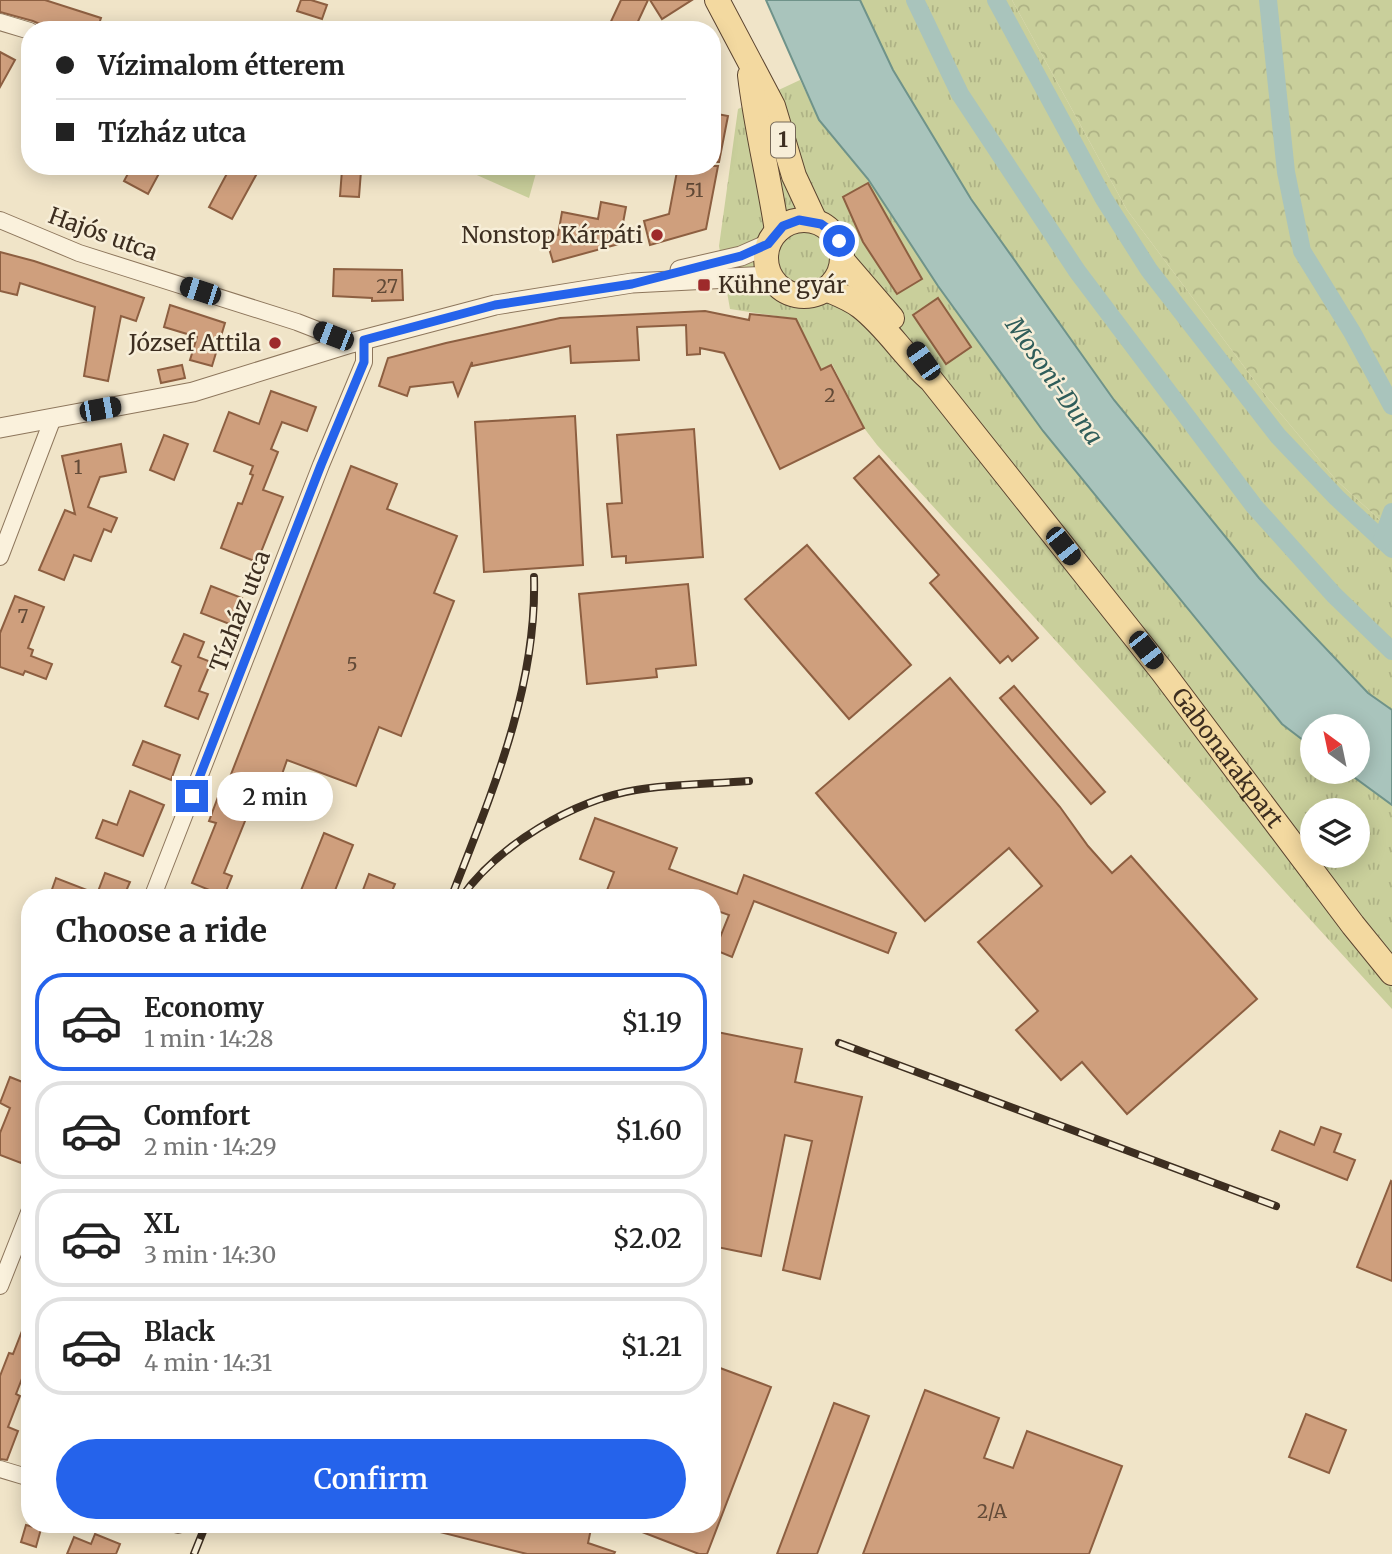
<!DOCTYPE html>
<html lang="en">
<head>
<meta charset="utf-8">
<style>
	:root { --surface:#fff; --page:#f2f2f2; --text:#222; --muted:#767676; --line:#e0e0e0; --accent:#2563eb }
	body { margin:0; font-family:Merriweather,serif; background:var(--page); color:var(--text); height:100vh; display:flex; flex-direction:column; font-size:26px; white-space:nowrap }
	* { box-sizing:border-box; margin:0 }
	p { font-size:23px; color:var(--muted) }
	.icon { flex:none; width:38px; height:38px; fill:none; stroke:currentColor; stroke-width:2; stroke-linecap:round; stroke-linejoin:round }
	.map { position:relative; flex:1; overflow:hidden }
	.drawer { position:absolute; left:21px; top:889px; width:700px; height:644px; display:flex; flex-direction:column; background:var(--surface); border-radius:28px; box-shadow:0 4px 18px #0003 }
	.drawer>* { flex:none }
	.banner { position:absolute; left:21px; top:21px; width:700px; height:154px; border-radius:28px; box-shadow:0 4px 18px #0003; display:grid; align-content:center; height:154px; padding:0 35px; background:var(--surface) }
	.needle { width:46px; rotate:327deg }
	.tools { position:absolute; left:1300px; top:714px; display:grid; gap:14px }
	.tools a { display:grid; place-items:center; width:70px; height:70px; border-radius:50%; background:var(--surface); box-shadow:0 4px 18px #0003; font-size:35px }
	.end { position:absolute; width:32px; height:32px; margin:-16px; border:9px solid #2563eb; background:#fff; box-shadow:0 0 0 4px #fff }
	.from { border-radius:50% }
	.bubble { position:absolute; height:49px; border-radius:24px; background:var(--surface); box-shadow:0 4px 18px #0003; font-size:23px; font-weight:600; line-height:49px; text-align:center }
	.car { position:absolute; width:21px; height:42px; margin:-21px -10px; border-radius:9px; box-shadow:0 0 5px 2px #0007; background:linear-gradient(#222 24%,#8ab4d8 0 40%,#222 0 76%,#8ab4d8 0 86%,#222 0) }
	.banner b { display:flex; align-items:center; gap:24px; height:66px; font-size:26px }
	.banner b+b { border-top:2px solid var(--line) }
	.banner i { width:18px; height:18px; background:var(--text) }
	ul { padding:0; list-style:none }
	li { display:flex; align-items:center; gap:21px; height:98px; margin:0 14px 10px; padding:0 21px; border:4px solid var(--line); border-radius:28px }
	li div { flex:1 }
	li b { display:block; font-size:26px }
	li em { font-style:normal; font-weight:600 }
	li.selected { border-color:var(--accent) }
	li>.icon { width:63px; height:63px; stroke-width:1.5 }
	h2 { padding:0 35px; font-size:32px; line-height:84px }
	.primary-button { display:flex; gap:14px; margin-top:auto; padding:14px 35px }
	.primary-button a { flex:1; height:80px; border-radius:42px; background:var(--accent); color:#fff; font-size:28px; font-weight:600; line-height:80px; text-align:center }
	.map>svg:first-child { display:block }
</style>
</head>
<body>
<div class="map">
<svg width="1392" height="1554" viewBox="0 0 1392 1554">
	<defs>
		<pattern id="grass-tufts" width="24" height="20" patternUnits="userSpaceOnUse" patternTransform="scale(1.75)"><rect width="24" height="20" fill="#c9cf9b"/><path d="M3 7l-1-3M5 7V3M7 7l1-3M15 17l-1-3M17 17v-4M19 17l1-3" fill="none" stroke="#aeb285"/></pattern>
		<pattern id="forest-crowns" width="20" height="18" patternUnits="userSpaceOnUse" patternTransform="scale(1.75)"><rect width="20" height="18" fill="#c9cf9b"/><path d="M2 6a3 3 0 1 1 6 0M12 15a3 3 0 1 1 6 0" fill="none" stroke="#aeb285"/></pattern>
	</defs>
	<rect width="100%" height="100%" fill="#f0e4c8"/>
	<g fill="url(#grass-tufts)" fill-rule="evenodd">
		<polygon points="860,0 1012,0 1127,210 1266,396 1336,480 1392,531 1392,710 1368,693 1259,578 1114,400 971,199 893,70"/>
		<path d="M800,80L819,120L868,179L938,286L1043,431L1282,724L1312,747V772H1347L1392,805V1009L877,445L864,428L832,364L821,369L796,319L730,309L719,246L738,109ZM1312,810H1358V856H1312Z"/>
	</g>
	<polygon fill="url(#forest-crowns)" points="1012,0 1392,0 1392,531 1336,480 1266,396 1127,210"/>
	<polygon fill="#c9cf9b" points="441,166 538,166 529,198 470,172 439,173"/>
	<polygon fill="#a9c4bc" stroke="#6f938a" stroke-width="2" points="766,0 860,0 893,70 971,199 1114,400 1259,578 1368,693 1392,710 1392,805 1347,772 1358,772 1358,726 1312,726 1312,747 1282,724 1043,431 938,286 868,179 819,120"/>
	<g fill="none" stroke-linecap="round" stroke-linejoin="round">
		<g stroke="#a9c4bc" stroke-width="18">
			<polyline points="915,0 960,94 1077,271 1254,506 1334,595 1392,651"/>
			<polyline points="996,0 1104,199 1149,270 1278,436 1337,498 1392,549"/>
			<polyline points="1268,0 1286,172 1302,251 1352,332 1392,406"/>
			<polyline points="1382,540 1392,512"/>
		</g>
	</g>
	<g fill="#cf9f7d" stroke="#8d5f41" stroke-width="2">
		<polygon points="0,0 45,0 101,18 97,30 53,30 33,21 0,12"/>
		<polygon points="301,0 311,0 327,5 322,19 297,11"/>
		<polygon points="621,0 648,0 634,30 607,30"/>
		<polygon points="650,0 692,0 662,19"/>
		<polygon points="0,52 15,60 0,87"/>
		<polygon points="712,113 728,116 719,162 712,162"/>
		<polygon points="132,166 163,166 148,194 124,181"/>
		<polygon points="231,166 261,166 232,219 209,207"/>
		<polygon points="678,166 718,166 706,229 650,245 644,221 669,214"/>
		<polygon points="342,170 361,171 359,197 340,196"/>
		<polygon points="868,183 922,279 897,294 863,242 843,197"/>
		<polygon points="601,202 626,207 619,244 553,262 546,238 558,235 562,212 598,219"/>
		<polygon points="0,252 34,261 144,298 136,321 121,316 108,381 84,376 95,307 20,283 17,295 0,291"/>
		<polygon points="334,269 402,270 403,300 372,301 372,298 333,296"/>
		<polygon points="938,298 971,347 946,364 913,315"/>
		<polygon points="170,305 225,323 212,366 190,360 197,337 164,327"/>
		<polygon points="705,311 749,320 750,314 796,319 821,370 831,365 864,428 780,469 724,353 700,348 700,354 687,355 686,325 637,327 639,360 571,363 570,346 472,366 472,362 458,396 453,382 410,387 407,396 379,386 388,358 446,343 560,318"/>
		<polygon points="182,365 185,378 161,383 158,370"/>
		<polygon points="271,391 316,407 307,431 282,422 271,449 278,452 263,490 283,497 257,562 221,548 238,503 242,504 253,475 250,474 253,466 214,451 229,412 259,424"/>
		<polygon points="575,416 583,565 484,572 475,422"/>
		<polygon points="694,429 703,557 626,563 626,556 612,557 607,504 622,503 617,435"/>
		<polygon points="164,435 188,444 174,480 150,470"/>
		<polygon points="121,444 126,472 100,477 88,507 117,518 111,532 104,529 91,561 74,555 64,580 39,570 65,510 75,514 62,456"/>
		<polygon points="879,456 1038,638 1012,661 1008,656 1000,663 930,583 939,575 854,478"/>
		<polygon points="351,466 397,484 387,509 457,536 434,593 454,601 401,736 379,727 356,786 287,760 280,780 264,774 224,873 232,876 224,896 192,883 216,823 209,821 224,781 228,782"/>
		<polygon points="807,545 911,665 849,719 745,599"/>
		<polygon points="688,584 696,665 656,669 657,677 587,684 579,594"/>
		<polygon points="211,586 242,598 232,625 201,613"/>
		<polygon points="15,596 44,607 28,648 33,650 31,656 52,664 46,679 25,671 23,675 0,667 0,633"/>
		<polygon points="184,634 204,642 198,657 211,662 199,691 208,694 198,719 165,706 181,666 172,662"/>
		<polygon points="950,678 1060,807 1088,846 1112,873 1131,856 1257,999 1127,1114 1082,1062 1061,1080 1016,1030 1038,1011 978,942 1042,886 1009,848 925,921 816,793"/>
		<polygon points="1014,686 1105,792 1091,804 1000,698"/>
		<polygon points="143,741 180,755 171,780 133,765"/>
		<polygon points="130,791 164,805 143,856 96,838 103,820 117,825"/>
		<polygon points="595,818 677,848 669,869 737,894 744,875 896,933 888,953 754,901 732,957 715,950 729,915 712,909 712,898 682,898 668,893 667,898 604,898 614,872 580,859"/>
		<polygon points="324,833 353,845 332,898 298,898"/>
		<polygon points="105,873 130,882 123,898 49,898 56,878 97,894"/>
		<polygon points="369,874 395,884 389,898 360,898"/>
		<polygon points="712,1031 802,1049 795,1082 862,1097 820,1279 783,1270 812,1141 785,1135 761,1256 712,1246"/>
		<polygon points="10,1077 30,1085 30,1139 21,1163 0,1155 0,1133 10,1108 0,1103"/>
		<polygon points="1321,1127 1341,1134 1334,1152 1355,1160 1347,1180 1272,1150 1280,1131 1314,1145"/>
		<polygon points="1391,1181 1392,1182 1392,1281 1357,1267"/>
		<polygon points="29,1313 30,1358 16,1394 20,1396 8,1427 18,1431 7,1460 0,1459 0,1376 9,1353 13,1354"/>
		<polygon points="712,1365 771,1387 707,1554 699,1554 624,1525 712,1524"/>
		<polygon points="925,1390 999,1418 984,1458 1013,1468 1027,1431 1122,1466 1089,1554 863,1554"/>
		<polygon points="834,1403 869,1416 817,1554 777,1554"/>
		<polygon points="1306,1414 1346,1430 1329,1473 1289,1457"/>
		<polygon points="428,1524 592,1524 588,1543 615,1552 614,1554 527,1554 428,1529"/>
		<polygon points="26,1525 41,1529 36,1547 21,1542"/>
		<polygon points="95,1534 120,1544 116,1554 67,1554 74,1537 91,1544"/>
	</g>
	<g fill="none" stroke-linecap="round" stroke-linejoin="round">
		<g stroke="#8d765c" stroke-width="18">
			<g id="minor">
				<polyline points="0,22 30,31"/>
				<polyline points="0,220 79,253 297,322 351,343"/>
				<polyline points="0,557 53,418"/>
				<polyline points="152,898 321,465 364,362 364,340"/>
				<polyline points="0,1286 30,1210"/>
				<polyline points="0,1469 30,1478"/>
				<polyline points="177,1524 178,1525"/>
			</g>
		</g>
		<g stroke="#8d765c" stroke-width="21">
			<g id="tertiary">
				<polyline points="680,270 741,256 768,244"/>
				<polyline points="0,428 193,392 351,343 495,305 632,283 770,276"/>
			</g>
		</g>
		<g stroke="#5b4430" stroke-width="26">
			<g id="primary">
				<polyline points="717,0 773,106 794,176 815,221"/>
				<path d="M750,75C756,127 769,178 777,231"/>
				<circle cx="804" cy="258" r="38"/>
				<polyline points="842,260 892,318"/>
				<path id="s1" d="M826,289C838,294 851,299 861,307C888,328 905,358 931,380L1162,671L1353,925L1392,973"/>
			</g>
		</g>
		<use href="#minor" stroke="#faf1dc" stroke-width="16"/>
		<use href="#tertiary" stroke="#faf1dc" stroke-width="19"/>
		<use href="#primary" stroke="#f3d9a0" stroke-width="24"/>
		<g stroke="#3d2e20" stroke-width="8">
			<g id="rail">
				<path d="M451,898C491,795 537,689 534,577"/>
				<path d="M461,898C498,845 574,800 636,790C673,784 712,784 749,781"/>
				<polyline points="839,1043 1276,1206"/>
				<polyline points="194,1554 206,1524"/>
			</g>
		</g>
		<use href="#rail" stroke="#f7eed8" stroke-width="5" stroke-dasharray="16" stroke-linecap="butt"/>
	</g>
	<g fill="none" stroke-linecap="round" stroke-linejoin="round">
		<polyline stroke="#2563eb" stroke-width="9" points="192,796 321,465 364,362 364,340 495,305 632,284 741,256 768,244 783,226 799,220 821,224 831,231 839,241"/>
	</g>
	<g fill="#9e2a2b" stroke="#f7eed8" stroke-width="2.5">
		<circle cx="657" cy="235" r="7"/>
		<rect x="697" y="278" width="14" height="14" rx="3.5"/>
		<circle cx="275" cy="343" r="7"/>
	</g>
	<g text-anchor="middle" stroke-width="5" stroke-linejoin="round" paint-order="stroke">
		<g font-size="19" fill="#624a37">
			<text x="694" y="197">51</text>
			<text x="387" y="293">27</text>
			<text x="830" y="402">2</text>
			<text x="78" y="474">1</text>
			<text x="23" y="623">7</text>
			<text x="352" y="671">5</text>
			<text x="992" y="1518">2/A</text>
		</g>
		<rect fill="#f7eed8" stroke="#756857" stroke-width="2" x="771" y="122.5" width="24" height="35" rx="5"/>
		<g font-size="21" font-weight="bold" fill="#3d2e20">
			<text x="783" y="147">1</text>
		</g>
		<g font-size="23" fill="#3d2e20" stroke="#f7eed8">
			<text transform="translate(103 234) rotate(20)" y="8">Hajós utca</text>
			<text transform="translate(240 611) rotate(-69)" y="8">Tízház utca</text>
			<text dy="8" stroke="none"><textPath href="#s1" startOffset="621">Gabonarakpart</textPath></text>
		</g>
		<g font-size="23" fill="#3d2e20" stroke="#f7eed8" text-anchor="end">
			<text x="643" y="243">Nonstop Kárpáti</text>
			<text x="718" y="293" text-anchor="start">Kühne gyár</text>
			<text x="261" y="351">József Attila</text>
		</g>
		<g font-size="24" font-style="italic" fill="#2f5d5a" stroke="#f7eed8">
			<text transform="translate(1054 381) rotate(55)" y="8">Mosoni-Duna</text>
		</g>
	</g>
</svg>
<div class="tools">
<a><svg class="needle" viewBox="-14 -14 28 28"><path d="M0-13l5 13h-10z" fill="#e53935"/><path d="M0 13l5-13h-10z" fill="#767676"/></svg></a>
<a><svg class="icon" aria-label="layers" viewBox="0 0 24 24"><path d="M12 4l9 5-9 5-9-5zM3 14l9 5 9-5"/></svg></a>
</div>
<i class="end from" style="left:839px;top:241px"></i>
<i class="end" style="left:192px;top:796px"></i>
<div class="bubble" style="left:217px;top:772px;width:116px">2 min</div>
<i class="car" style="left:200px;top:291px;rotate:288deg"></i>
<i class="car" style="left:333px;top:336px;rotate:291deg"></i>
<i class="car" style="left:923px;top:361px;rotate:325deg"></i>
<i class="car" style="left:100px;top:409px;rotate:80deg"></i>
<i class="car" style="left:1063px;top:546px;rotate:142deg"></i>
<i class="car" style="left:1146px;top:650px;rotate:142deg"></i>
<div class="banner">
<b><i class="from"></i>Vízimalom étterem</b>
<b><i></i>Tízház utca</b>
</div>
<section class="drawer">
<h2>Choose a ride</h2>
<ul>
<li class="selected"><svg class="icon" aria-label="car" viewBox="0 0 24 24"><path d="M5 17H2v-5l4-1 3-4h7l3 4 3 1v5h-3M9 17h6M6 11h13"/><circle cx="7" cy="17" r="2"/><circle cx="17" cy="17" r="2"/></svg><div><b>Economy</b><p>1 min · 14:28</p></div><em>$1.19</em></li>
<li><svg class="icon" aria-label="car" viewBox="0 0 24 24"><path d="M5 17H2v-5l4-1 3-4h7l3 4 3 1v5h-3M9 17h6M6 11h13"/><circle cx="7" cy="17" r="2"/><circle cx="17" cy="17" r="2"/></svg><div><b>Comfort</b><p>2 min · 14:29</p></div><em>$1.60</em></li>
<li><svg class="icon" aria-label="car" viewBox="0 0 24 24"><path d="M5 17H2v-5l4-1 3-4h7l3 4 3 1v5h-3M9 17h6M6 11h13"/><circle cx="7" cy="17" r="2"/><circle cx="17" cy="17" r="2"/></svg><div><b>XL</b><p>3 min · 14:30</p></div><em>$2.02</em></li>
<li><svg class="icon" aria-label="car" viewBox="0 0 24 24"><path d="M5 17H2v-5l4-1 3-4h7l3 4 3 1v5h-3M9 17h6M6 11h13"/><circle cx="7" cy="17" r="2"/><circle cx="17" cy="17" r="2"/></svg><div><b>Black</b><p>4 min · 14:31</p></div><em>$1.21</em></li>
</ul>
<div class="primary-button"><a>Confirm</a></div>
</section>
</div>
</body>
</html>
